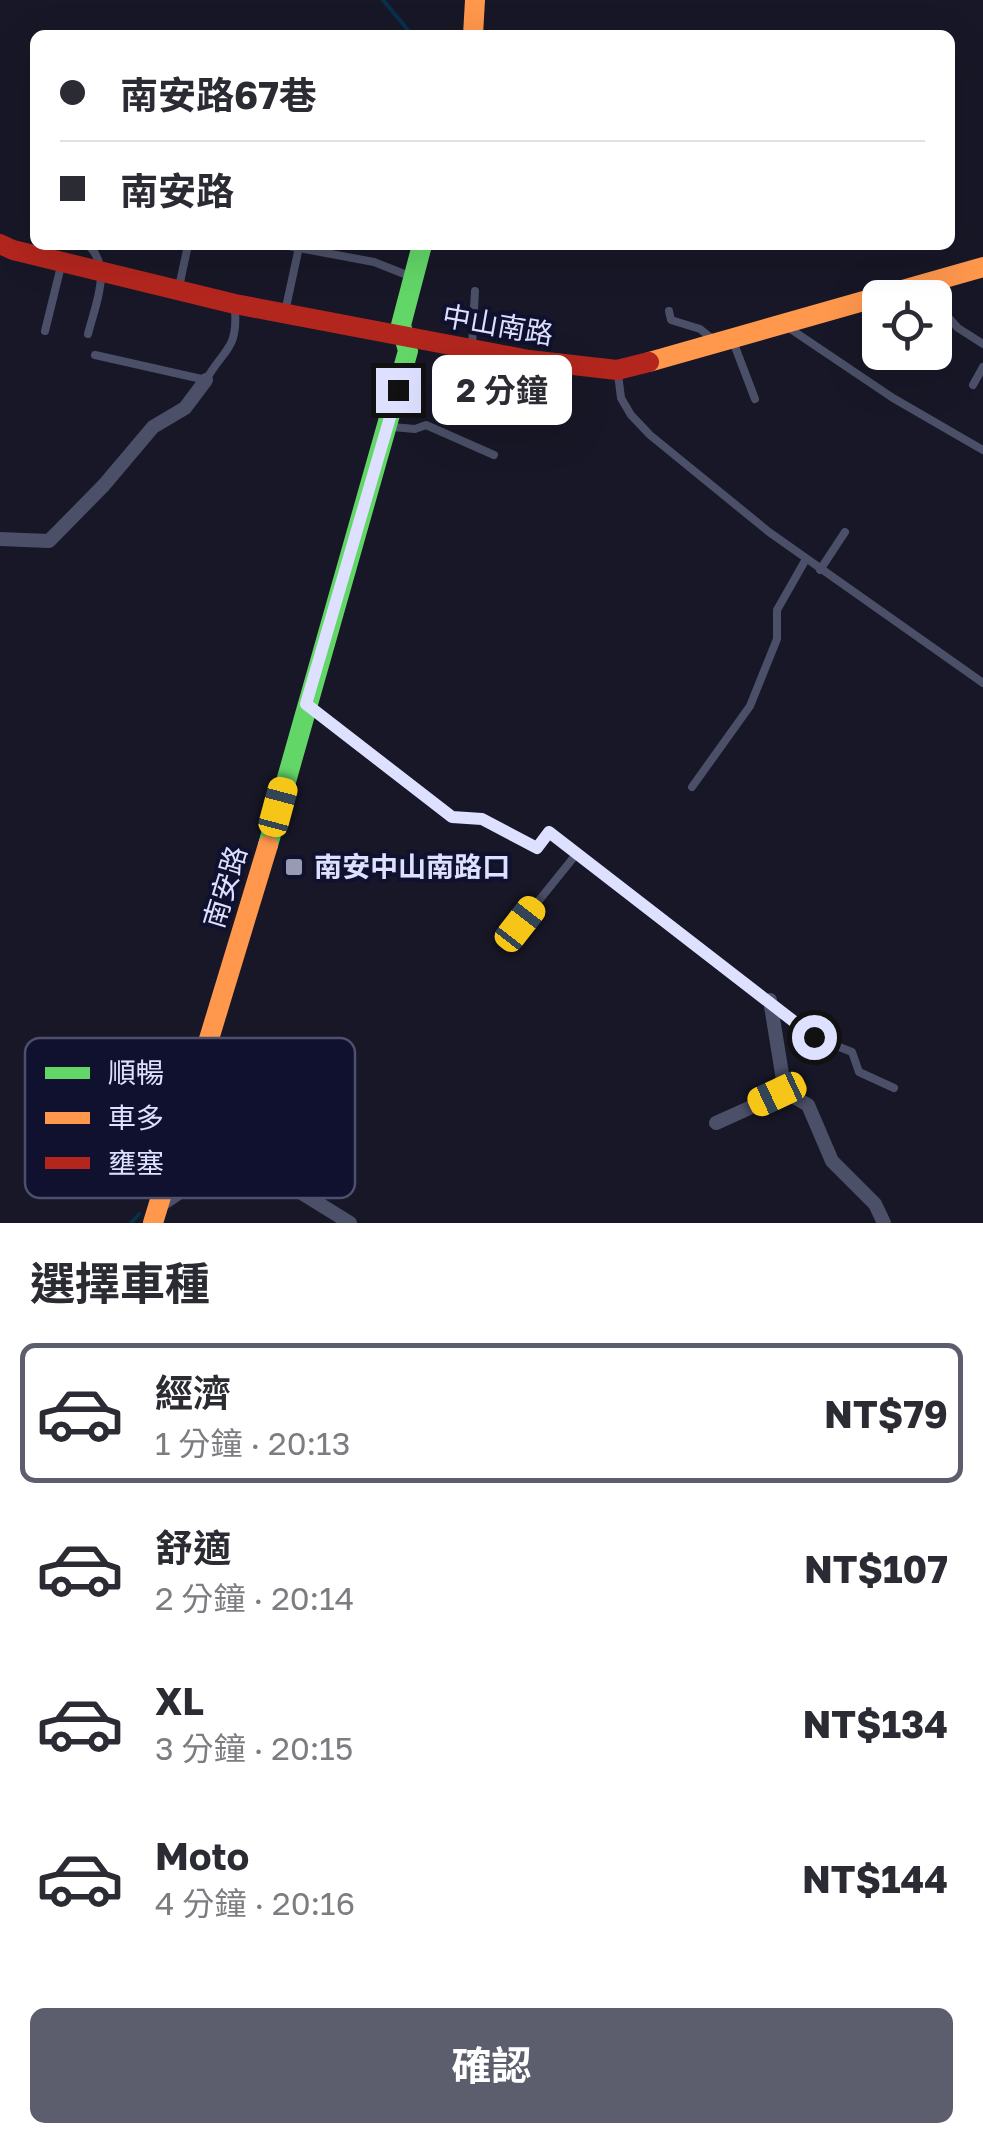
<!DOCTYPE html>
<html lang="zh-TW">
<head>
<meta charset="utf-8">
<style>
	:root { --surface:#fff; --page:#f7f7f7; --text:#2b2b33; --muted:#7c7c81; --line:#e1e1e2; --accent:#5c5d6d }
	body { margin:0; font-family:"Golos Text","Noto Sans TC",sans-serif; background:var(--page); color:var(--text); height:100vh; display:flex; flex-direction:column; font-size:38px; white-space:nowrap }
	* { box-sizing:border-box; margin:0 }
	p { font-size:32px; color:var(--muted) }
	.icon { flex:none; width:55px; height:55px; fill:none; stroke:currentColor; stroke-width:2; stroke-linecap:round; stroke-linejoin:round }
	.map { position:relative; height:1223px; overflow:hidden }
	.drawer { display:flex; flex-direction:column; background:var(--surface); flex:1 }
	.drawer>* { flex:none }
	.banner { position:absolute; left:30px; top:30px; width:925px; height:220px; border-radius:15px; box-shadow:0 10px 40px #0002; display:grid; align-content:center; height:220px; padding:0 30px; background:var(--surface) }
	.controls { position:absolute; left:862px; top:280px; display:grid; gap:20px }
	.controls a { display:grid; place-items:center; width:90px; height:90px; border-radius:15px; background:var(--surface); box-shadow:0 10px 40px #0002; font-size:50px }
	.end { position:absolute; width:45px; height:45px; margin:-22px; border:12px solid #dde0ff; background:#111; box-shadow:0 0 0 5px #111 }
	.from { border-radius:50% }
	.bubble { position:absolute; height:70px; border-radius:15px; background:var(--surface); box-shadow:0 10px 40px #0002; font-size:32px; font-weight:700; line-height:70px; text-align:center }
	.car { position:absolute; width:30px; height:60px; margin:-30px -15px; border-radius:12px; box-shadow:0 0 8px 2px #0007; background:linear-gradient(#f5c518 24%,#345 0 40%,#f5c518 0 76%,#345 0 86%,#f5c518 0) }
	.banner b { display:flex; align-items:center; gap:35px; height:95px; font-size:38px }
	.banner b+b { border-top:2px solid var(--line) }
	.banner i { width:25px; height:25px; background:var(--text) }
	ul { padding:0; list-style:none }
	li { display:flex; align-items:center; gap:30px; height:140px; margin:0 20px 15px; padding:0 10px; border:5px solid transparent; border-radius:15px }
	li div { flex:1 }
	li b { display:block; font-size:38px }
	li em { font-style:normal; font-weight:700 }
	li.active { border-color:var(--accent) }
	li>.icon { width:90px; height:90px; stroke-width:1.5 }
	h2 { padding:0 30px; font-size:45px; line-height:120px }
	.action { display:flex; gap:20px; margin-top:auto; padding:20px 30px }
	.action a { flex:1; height:115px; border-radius:15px; background:var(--accent); color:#fff; font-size:40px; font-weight:700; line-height:115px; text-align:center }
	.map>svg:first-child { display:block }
</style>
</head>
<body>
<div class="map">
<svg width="983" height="1223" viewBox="0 0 983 1223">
	<rect width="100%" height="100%" fill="#171727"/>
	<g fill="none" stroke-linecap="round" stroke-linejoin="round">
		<g stroke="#092f4b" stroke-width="4">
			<polyline points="383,0 412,35"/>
			<polyline points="131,1223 139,1214"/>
		</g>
		<g stroke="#4b5068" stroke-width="8">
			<path d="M88,245C113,268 95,305 88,334"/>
			<polyline points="283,245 374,262 412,277"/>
			<polyline points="179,287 188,245"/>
			<polyline points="935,303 958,328 983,344"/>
			<polyline points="669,311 671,320 700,329 715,341"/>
			<polyline points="285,312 299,247"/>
			<polyline points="789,328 893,398 983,450"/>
			<polyline points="45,331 62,262"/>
			<polyline points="734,344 755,399"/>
			<polyline points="472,345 475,291"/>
			<path d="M95,355L206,380C224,348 238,350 235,309"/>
			<polyline points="618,374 621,398 631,415 650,435 769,532 983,683"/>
			<polyline points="973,385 983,367"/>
			<polyline points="392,427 415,429 426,425 494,455"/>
			<polyline points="820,570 845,532"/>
			<polyline points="309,707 452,817 482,819 537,848 549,832 814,1037 852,1052 859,1072 894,1088"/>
			<polyline points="692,787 750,706 777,639 777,610 806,559"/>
			<polyline points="520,924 578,852"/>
		</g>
		<g stroke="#4b5068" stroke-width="14">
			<polyline points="0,539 49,541 104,485 153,427 185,408 206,380"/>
			<polyline points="770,1000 785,1092"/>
			<polyline points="716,1123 785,1092 808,1105 832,1161 875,1204 884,1223"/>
			<polyline points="158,1207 237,1153 350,1223"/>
		</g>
		<polyline stroke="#63d668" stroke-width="20" points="268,845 408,351 401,325 422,245"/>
		<g stroke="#ff974d" stroke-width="20">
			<polyline points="473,35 475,0"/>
			<polyline points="649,362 983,267"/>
			<polyline points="153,1223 268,845"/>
		</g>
		<polyline stroke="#b3261e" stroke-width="20" points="0,244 13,250 235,304 529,360 617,370 649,362"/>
	</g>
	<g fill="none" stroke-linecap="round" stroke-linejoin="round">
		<polyline stroke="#dde0ff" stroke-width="12" points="398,390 306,704 452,817 482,819 537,848 549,832 814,1037"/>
	</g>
	<rect fill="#989ab3" stroke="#10112e" stroke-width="4" x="284" y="857" width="20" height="20" rx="5"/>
	<g text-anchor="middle" stroke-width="8" stroke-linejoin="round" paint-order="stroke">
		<g font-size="28" fill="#dde0ff" stroke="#10112e">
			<text transform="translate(498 325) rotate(10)" y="10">中山南路</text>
			<text transform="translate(225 887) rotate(-73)" y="10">南安路</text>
		</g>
		<g font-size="28" font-weight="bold" fill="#dde0ff" stroke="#10112e" text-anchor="start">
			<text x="314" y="877">南安中山南路口</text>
		</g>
	</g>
	<rect x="25" y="1038" width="330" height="160" rx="15" fill="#10112e" stroke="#4e4f6d" stroke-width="2.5"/>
	<rect x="45" y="1067" width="45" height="12" fill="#63d668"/>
	<rect x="45" y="1112" width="45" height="12" fill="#ff974d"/>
	<rect x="45" y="1157" width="45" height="12" fill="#b3261e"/>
	<g font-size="28" fill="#dde0ff">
		<text x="108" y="1083">順暢</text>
		<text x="108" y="1128">車多</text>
		<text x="108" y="1173">壅塞</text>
	</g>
</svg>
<div class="controls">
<a><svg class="icon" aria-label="locate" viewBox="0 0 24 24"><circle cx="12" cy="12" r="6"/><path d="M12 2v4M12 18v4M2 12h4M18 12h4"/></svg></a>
</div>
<i class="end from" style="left:814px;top:1037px"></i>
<i class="end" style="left:398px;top:390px"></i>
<div class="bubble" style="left:432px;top:355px;width:140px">2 分鐘</div>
<i class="car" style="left:278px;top:807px;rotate:15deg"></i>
<i class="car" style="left:520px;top:924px;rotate:38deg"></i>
<i class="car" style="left:777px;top:1094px;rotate:245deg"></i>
<div class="banner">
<b><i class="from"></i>南安路67巷</b>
<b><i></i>南安路</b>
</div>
</div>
<section class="drawer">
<h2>選擇車種</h2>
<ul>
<li class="active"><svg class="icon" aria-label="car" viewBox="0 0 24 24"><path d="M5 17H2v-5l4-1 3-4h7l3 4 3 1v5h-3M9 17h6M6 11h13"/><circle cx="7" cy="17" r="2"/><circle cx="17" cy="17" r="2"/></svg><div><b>經濟</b><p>1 分鐘 · 20:13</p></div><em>NT$79</em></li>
<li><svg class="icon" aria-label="car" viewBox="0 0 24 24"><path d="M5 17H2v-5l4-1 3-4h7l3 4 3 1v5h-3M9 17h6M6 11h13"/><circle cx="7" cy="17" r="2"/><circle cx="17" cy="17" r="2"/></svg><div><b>舒適</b><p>2 分鐘 · 20:14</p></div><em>NT$107</em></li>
<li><svg class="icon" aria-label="car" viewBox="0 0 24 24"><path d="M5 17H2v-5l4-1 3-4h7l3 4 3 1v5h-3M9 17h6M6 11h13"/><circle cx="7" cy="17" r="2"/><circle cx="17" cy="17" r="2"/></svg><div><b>XL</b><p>3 分鐘 · 20:15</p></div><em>NT$134</em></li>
<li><svg class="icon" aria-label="car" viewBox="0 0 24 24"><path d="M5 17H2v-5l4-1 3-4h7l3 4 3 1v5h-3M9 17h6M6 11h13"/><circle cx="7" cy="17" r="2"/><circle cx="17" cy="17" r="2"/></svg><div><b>Moto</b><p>4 分鐘 · 20:16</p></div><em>NT$144</em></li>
</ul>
<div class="action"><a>確認</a></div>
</section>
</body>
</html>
